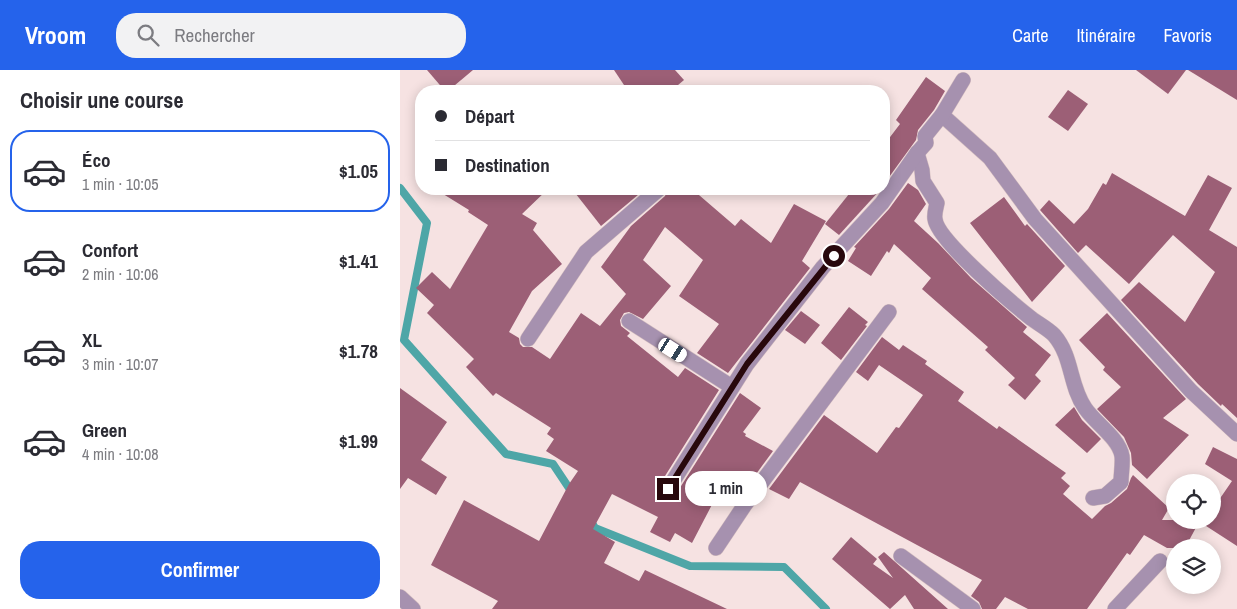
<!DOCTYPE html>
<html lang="fr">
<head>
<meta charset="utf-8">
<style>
	:root { --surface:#fff; --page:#f2f2f3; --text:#2b2b33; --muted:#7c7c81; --line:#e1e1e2; --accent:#2563eb }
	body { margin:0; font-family:"Archivo Narrow",sans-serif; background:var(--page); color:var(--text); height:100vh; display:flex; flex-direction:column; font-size:19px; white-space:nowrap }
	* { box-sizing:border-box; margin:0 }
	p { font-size:16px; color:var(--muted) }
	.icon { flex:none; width:28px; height:28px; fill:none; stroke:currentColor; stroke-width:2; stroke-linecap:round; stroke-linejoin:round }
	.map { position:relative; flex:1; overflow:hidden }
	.drawer { display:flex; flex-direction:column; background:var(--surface); width:400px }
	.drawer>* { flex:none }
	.hud { position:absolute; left:15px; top:15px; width:475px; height:110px; border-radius:20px; box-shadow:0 2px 12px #0003; display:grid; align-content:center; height:110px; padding:0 20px; background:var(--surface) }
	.fabs { position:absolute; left:766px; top:404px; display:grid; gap:10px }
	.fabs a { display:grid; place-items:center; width:55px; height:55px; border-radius:50%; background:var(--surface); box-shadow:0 2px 12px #0003; font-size:25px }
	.end { position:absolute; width:22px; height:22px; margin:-11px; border:6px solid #28080c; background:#fff; box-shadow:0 0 0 2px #fff }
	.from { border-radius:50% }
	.bubble { position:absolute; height:35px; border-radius:18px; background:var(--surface); box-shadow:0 2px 12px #0003; font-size:16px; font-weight:700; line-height:35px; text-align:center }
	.car { position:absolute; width:15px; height:30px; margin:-15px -8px; border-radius:6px; box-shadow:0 0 4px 1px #0007; background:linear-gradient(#fff 24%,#345 0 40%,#fff 0 76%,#345 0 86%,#fff 0) }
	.hud b { display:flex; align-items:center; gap:18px; height:48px; font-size:19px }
	.hud b+b { border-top:1px solid var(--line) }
	.hud i { width:12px; height:12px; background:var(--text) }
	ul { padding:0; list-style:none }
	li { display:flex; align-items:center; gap:15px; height:82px; margin:0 10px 8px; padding:0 10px; border:2px solid transparent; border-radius:20px }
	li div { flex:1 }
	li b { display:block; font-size:19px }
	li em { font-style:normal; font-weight:700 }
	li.on { border-color:var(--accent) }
	li>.icon { width:45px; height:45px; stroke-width:1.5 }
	h2 { padding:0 20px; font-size:22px; line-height:60px }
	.button { display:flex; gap:10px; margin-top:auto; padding:10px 20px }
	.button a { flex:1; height:58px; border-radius:20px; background:var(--accent); color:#fff; font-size:20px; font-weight:700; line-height:58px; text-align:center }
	header { display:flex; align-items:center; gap:30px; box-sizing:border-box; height:70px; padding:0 25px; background:var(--accent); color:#fff }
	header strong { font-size:24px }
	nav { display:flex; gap:28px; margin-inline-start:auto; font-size:18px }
	.search { width:350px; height:45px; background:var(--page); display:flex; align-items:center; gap:12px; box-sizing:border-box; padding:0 18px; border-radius:20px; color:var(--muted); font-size:19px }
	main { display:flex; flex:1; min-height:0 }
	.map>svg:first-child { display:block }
</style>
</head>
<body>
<header>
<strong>Vroom</strong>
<div class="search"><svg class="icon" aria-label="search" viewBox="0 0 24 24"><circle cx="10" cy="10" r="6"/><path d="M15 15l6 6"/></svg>Rechercher</div>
<nav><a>Carte</a><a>Itinéraire</a><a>Favoris</a></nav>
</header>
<main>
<section class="drawer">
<h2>Choisir une course</h2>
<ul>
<li class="on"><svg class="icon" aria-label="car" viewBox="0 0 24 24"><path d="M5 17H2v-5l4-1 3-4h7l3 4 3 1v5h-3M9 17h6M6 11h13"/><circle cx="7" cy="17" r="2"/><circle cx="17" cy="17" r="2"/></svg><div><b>Éco</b><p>1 min · 10:05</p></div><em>$1.05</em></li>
<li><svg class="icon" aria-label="car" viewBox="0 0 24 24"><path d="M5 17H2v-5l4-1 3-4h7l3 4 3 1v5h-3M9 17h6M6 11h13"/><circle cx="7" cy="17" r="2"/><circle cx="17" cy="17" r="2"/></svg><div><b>Confort</b><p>2 min · 10:06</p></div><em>$1.41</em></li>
<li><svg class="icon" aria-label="car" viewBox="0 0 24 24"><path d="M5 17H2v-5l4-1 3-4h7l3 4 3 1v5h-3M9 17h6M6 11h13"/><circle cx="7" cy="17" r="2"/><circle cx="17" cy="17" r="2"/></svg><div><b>XL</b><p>3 min · 10:07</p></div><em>$1.78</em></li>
<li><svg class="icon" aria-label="car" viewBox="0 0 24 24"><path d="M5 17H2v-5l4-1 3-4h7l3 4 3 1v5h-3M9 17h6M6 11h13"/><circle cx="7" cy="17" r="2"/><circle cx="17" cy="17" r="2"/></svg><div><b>Green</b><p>4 min · 10:08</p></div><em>$1.99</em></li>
</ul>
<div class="button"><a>Confirmer</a></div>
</section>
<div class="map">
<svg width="837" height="539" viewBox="0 0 837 539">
	<rect width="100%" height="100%" fill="#f6e2e2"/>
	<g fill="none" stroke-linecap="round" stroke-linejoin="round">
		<g stroke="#4ea6a7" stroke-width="8">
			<polyline points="0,118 27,153 4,270 106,384 153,394 173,424"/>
			<polyline points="189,448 195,458 290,496 384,497 426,539"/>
		</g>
	</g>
	<g fill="#9c5f76">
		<polygon points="27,0 73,0 48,21 45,21"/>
		<polygon points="214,0 275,0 284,10 271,21 228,21"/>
		<polygon points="736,0 786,0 768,24"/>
		<polygon points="788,0 837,0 837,30"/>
		<polygon points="526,7 545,21 534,40 518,60 516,70 484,114 484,75 500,54 496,50"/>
		<polygon points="668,20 688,34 668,61 648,47"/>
		<polygon points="712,103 785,146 808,105 832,118 809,160 837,177 837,348 822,334 821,336 798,314 721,230 739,212 785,252 815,202 773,165 729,214 686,175 678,183 640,140 649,130 674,154 688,139 703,113 706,115"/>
		<polygon points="508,113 518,120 526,134 514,151 538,173 571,208 627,257 623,262 651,285 635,305 641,311 625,330 608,315 615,308 585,280 588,277 522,219 531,208 494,174 489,183 487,181 471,206 448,191 456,178 454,177 489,139"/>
		<polygon points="35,119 148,119 122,144 137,153 133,160 162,194 132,221 109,262 119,268 120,274 123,277 132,277 150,289 181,243 200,256 226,224 201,197 231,156 265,126 268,119 292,119 335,156 341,149 371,173 394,134 426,151 402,191 410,198 328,303 297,283 319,254 279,226 303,190 265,157 243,190 271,216 243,249 229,242 224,243 220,250 221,256 230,263 227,266 278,307 285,298 319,320 260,414 259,419 263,427 268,428 276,424 340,323 361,338 343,362 346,364 345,366 373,381 334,434 317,425 292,473 275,463 270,472 250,462 258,447 212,424 193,459 215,472 204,493 239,511 245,500 327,539 92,539 98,531 31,495 64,430 139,471 169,414 178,401 146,381 154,369 147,364 151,358 96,323 93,326 66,297 74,289 27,243 34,235 16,218 32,202 50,219 88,155 68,142 69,140"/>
		<polygon points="172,119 245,119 201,156"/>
		<polygon points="453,119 481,119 439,165 425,154"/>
		<polygon points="604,127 625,156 627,154 665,196 632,232 570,153"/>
		<polygon points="449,237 468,252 465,255 467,256 441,290 421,273"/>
		<polygon points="401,241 420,255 405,274 385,260"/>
		<polygon points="707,243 786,329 763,348 789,365 747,409 732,395 731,383 724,367 697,339 721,317 703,300 705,297 679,270"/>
		<polygon points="482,267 499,280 503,275 527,291 525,294 564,322 558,331 597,359 599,356 666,403 661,408 670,416 663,424 692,449 705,436 711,433 727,419 731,408 733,405 769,438 762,450 800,450 785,478 767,478 744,465 730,485 727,483 687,539 628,539 605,527 596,539 582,539 579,532 571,526 582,510 400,412 389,429 369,419 424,345 477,383 496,357 499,358 523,325 479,295 468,311 456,302"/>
		<polygon points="0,318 47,352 21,390 47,407 36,425 8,408 0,419"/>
		<polygon points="674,337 682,350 701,369 687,383 655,355"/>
		<polygon points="813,377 837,389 837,476 803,454 806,450 812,450 812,440 832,411 805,394"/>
		<polygon points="451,467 477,489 473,494 493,508 478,487 484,482 548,539 514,539 505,525 490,539 432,489"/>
	</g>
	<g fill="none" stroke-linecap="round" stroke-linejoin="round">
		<g stroke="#d5bfc0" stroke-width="16">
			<g id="street">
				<polyline points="542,45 590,88 635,149 791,321 837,364"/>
				<path d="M517,83L522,100L523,111L537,133C536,138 534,144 535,149C537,170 613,234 632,249C639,254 648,259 654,265C673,287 669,315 685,338C695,353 719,368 722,386C723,394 721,404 721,412L705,426L693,428"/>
				<polyline points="229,251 332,317"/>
				<polyline points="128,269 186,182 259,119"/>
				<polyline points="268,419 347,294 423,197 482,133 517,83 526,73 525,66 542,45 563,10"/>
				<polyline points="316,478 344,436 489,242"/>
				<polyline points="501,486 573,539"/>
				<polyline points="0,527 13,539"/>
				<polyline points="715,539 760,491"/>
			</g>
		</g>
		<use href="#street" stroke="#a691af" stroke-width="15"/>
	</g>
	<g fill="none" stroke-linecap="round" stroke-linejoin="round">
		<polyline stroke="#28080c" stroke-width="6" points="268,419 347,294 434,186"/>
	</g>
</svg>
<div class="fabs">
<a><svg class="icon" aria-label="locate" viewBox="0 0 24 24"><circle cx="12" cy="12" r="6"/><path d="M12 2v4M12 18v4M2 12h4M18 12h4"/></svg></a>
<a><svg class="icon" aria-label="layers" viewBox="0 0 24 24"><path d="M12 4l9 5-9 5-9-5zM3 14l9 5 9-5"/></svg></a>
</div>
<i class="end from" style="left:434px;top:186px"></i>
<i class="end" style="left:268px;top:419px"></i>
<div class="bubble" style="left:285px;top:401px;width:82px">1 min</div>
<i class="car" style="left:273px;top:280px;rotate:122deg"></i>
<div class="hud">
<b><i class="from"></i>Départ</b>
<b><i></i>Destination</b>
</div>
</div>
</main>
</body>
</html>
